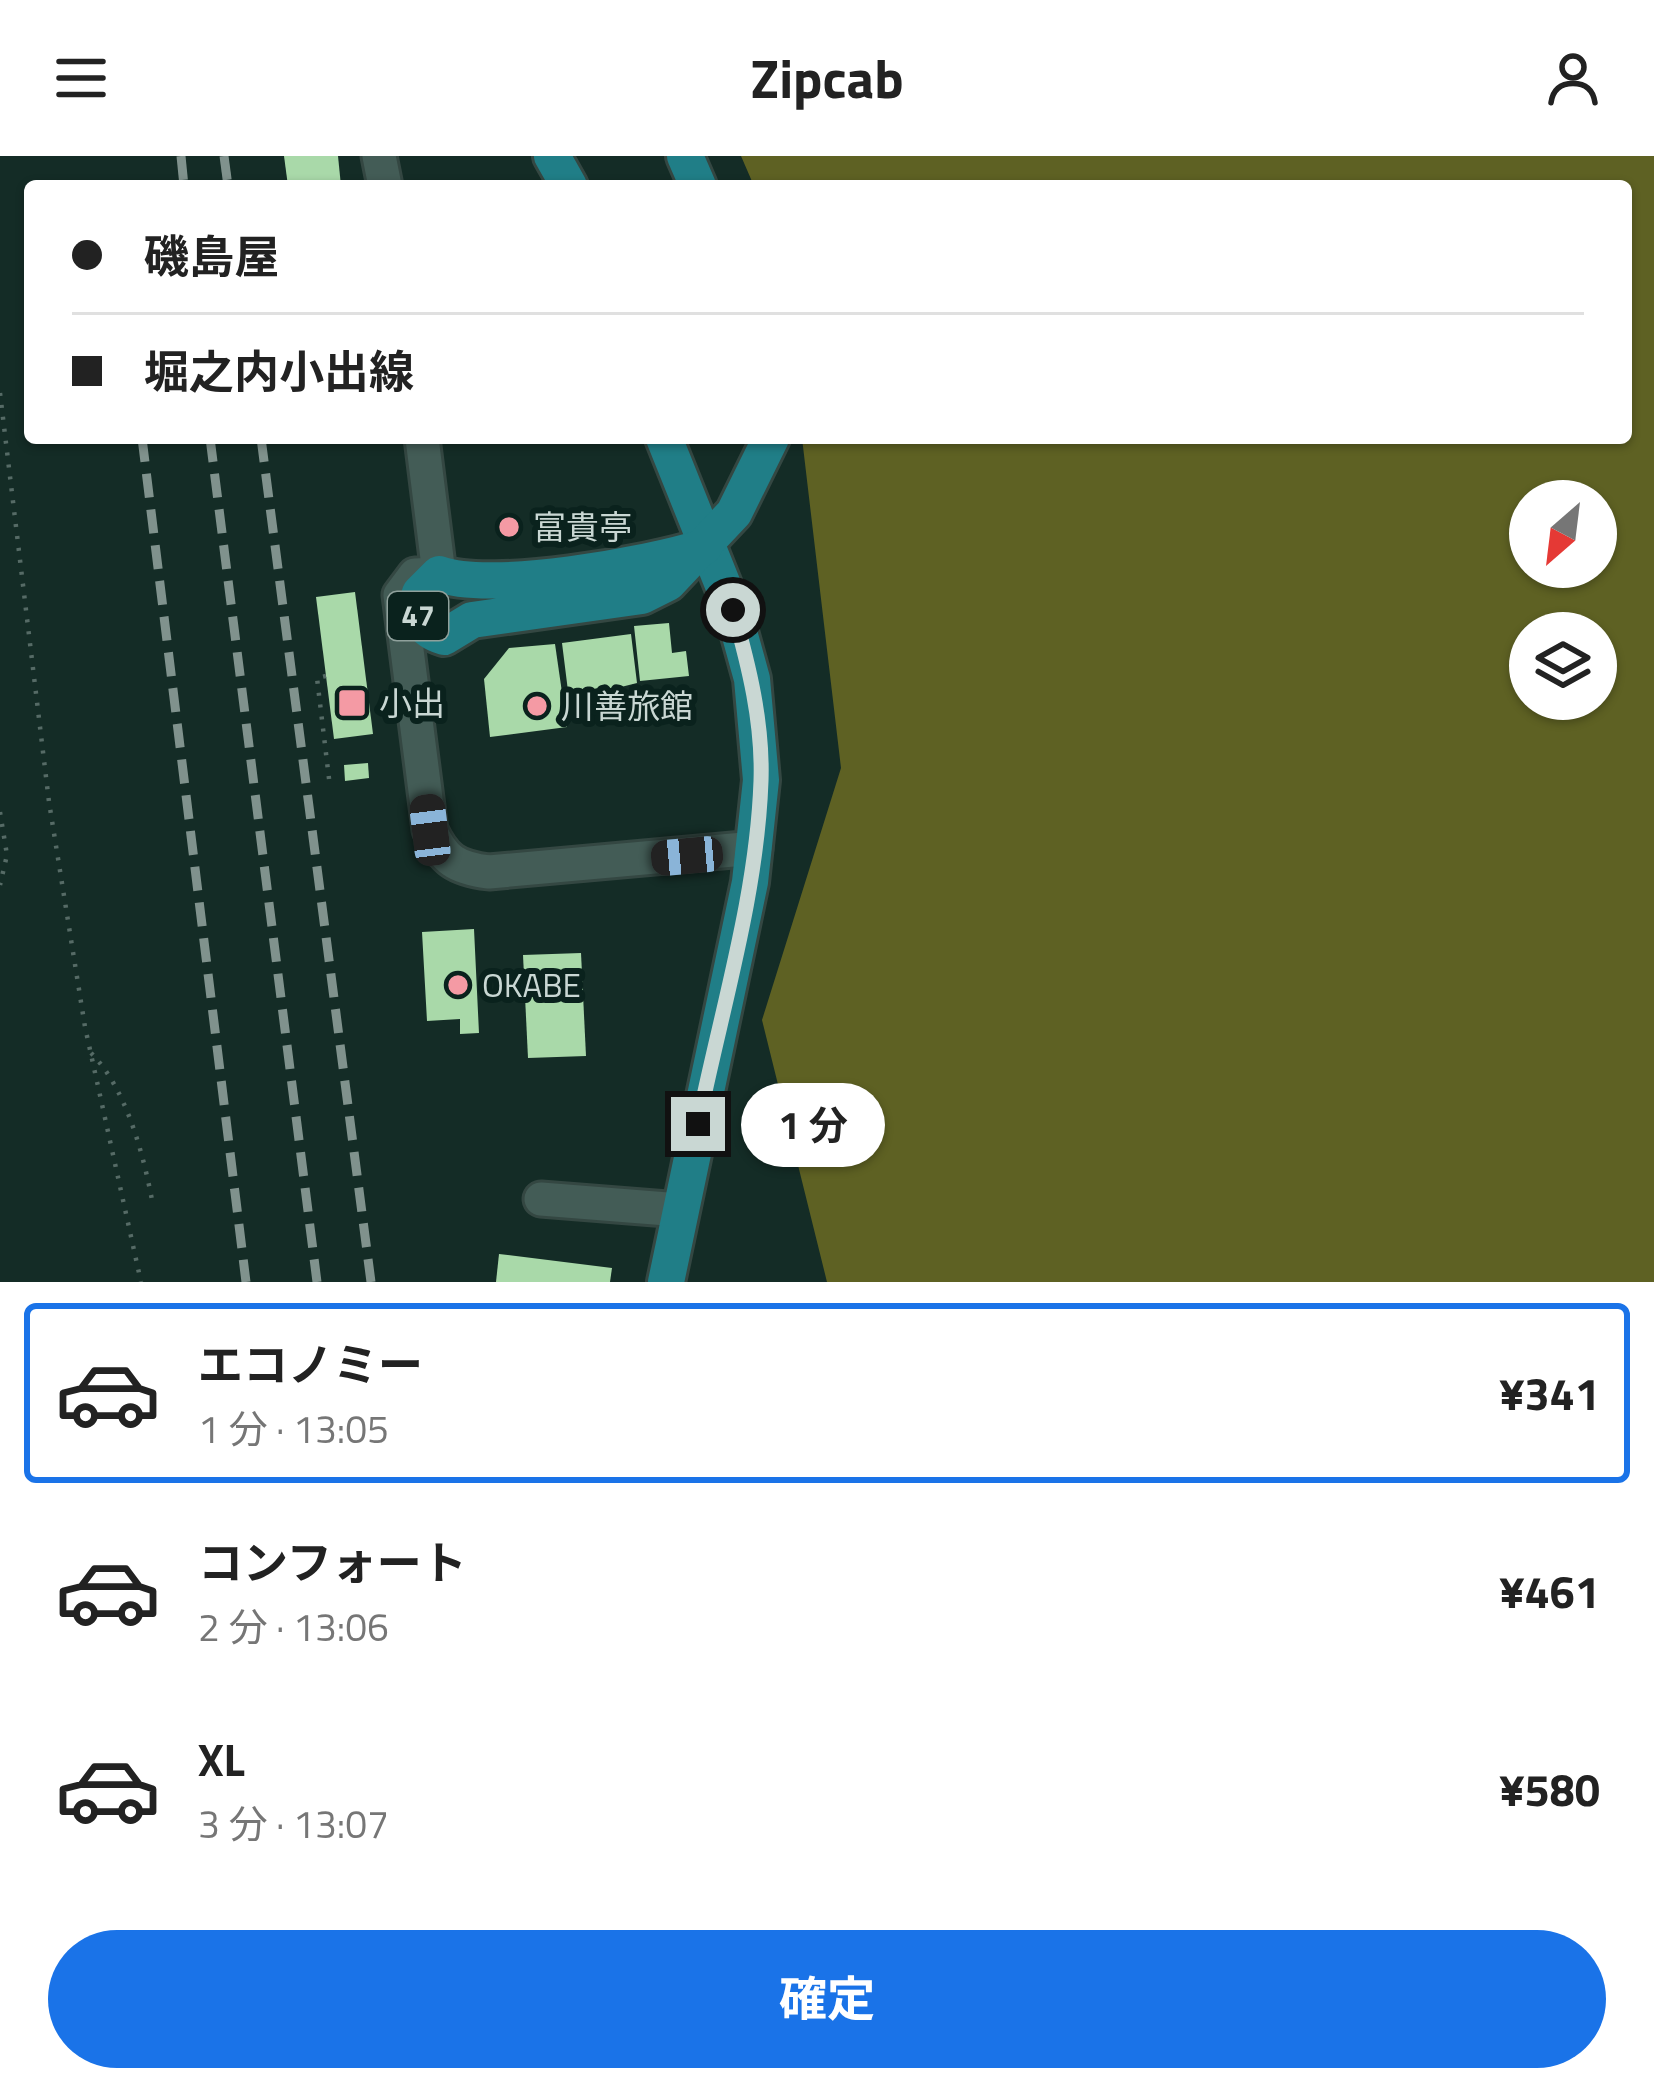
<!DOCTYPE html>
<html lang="ja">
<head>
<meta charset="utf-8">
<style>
	:root { --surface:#fff; --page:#f2f2f2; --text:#222; --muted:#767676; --line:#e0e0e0; --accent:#1a73e8 }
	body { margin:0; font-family:"Titillium Web","Noto Sans JP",sans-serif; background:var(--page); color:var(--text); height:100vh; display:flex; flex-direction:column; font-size:45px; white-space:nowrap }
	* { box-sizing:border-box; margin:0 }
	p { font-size:39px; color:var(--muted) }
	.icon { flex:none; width:66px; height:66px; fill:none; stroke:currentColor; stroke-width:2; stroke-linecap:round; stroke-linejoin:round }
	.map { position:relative; height:1126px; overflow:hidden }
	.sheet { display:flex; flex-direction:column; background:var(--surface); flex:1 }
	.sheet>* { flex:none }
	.guide { position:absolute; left:24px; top:24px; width:1608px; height:264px; border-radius:12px; box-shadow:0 3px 9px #0004; display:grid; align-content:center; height:264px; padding:0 48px; background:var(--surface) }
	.needle { width:78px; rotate:208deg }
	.tools { position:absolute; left:1509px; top:324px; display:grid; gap:24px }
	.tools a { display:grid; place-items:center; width:108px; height:108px; border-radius:50%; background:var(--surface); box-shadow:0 3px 9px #0004; font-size:60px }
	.end { position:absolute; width:54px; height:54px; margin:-27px; border:15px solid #c9d7d3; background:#111; box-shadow:0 0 0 6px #111 }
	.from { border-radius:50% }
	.bubble { position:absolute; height:84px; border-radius:42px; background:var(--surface); box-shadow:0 3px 9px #0004; font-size:39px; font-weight:700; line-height:84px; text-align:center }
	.car { position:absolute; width:36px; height:72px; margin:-36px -18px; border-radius:15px; box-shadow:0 0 9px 3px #0007; background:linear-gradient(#222 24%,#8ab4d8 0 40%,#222 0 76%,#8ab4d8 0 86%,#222 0) }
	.guide b { display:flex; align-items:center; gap:42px; height:114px; font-size:45px }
	.guide b+b { border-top:3px solid var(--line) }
	.guide i { width:30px; height:30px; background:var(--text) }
	ul { padding:21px 0 0; list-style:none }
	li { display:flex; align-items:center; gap:36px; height:180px; margin:0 24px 18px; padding:0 24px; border:6px solid transparent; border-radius:12px }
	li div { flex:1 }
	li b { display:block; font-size:45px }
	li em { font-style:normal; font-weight:700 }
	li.current { border-color:var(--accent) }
	li>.icon { width:108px; height:108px; stroke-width:1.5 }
	.cta { display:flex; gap:24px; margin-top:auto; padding:24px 48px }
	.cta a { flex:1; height:138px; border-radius:72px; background:var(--accent); color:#fff; font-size:48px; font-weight:700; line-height:138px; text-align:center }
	header { display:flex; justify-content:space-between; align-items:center; height:156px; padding:0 48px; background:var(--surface); font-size:54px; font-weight:700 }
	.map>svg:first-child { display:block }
</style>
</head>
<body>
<header><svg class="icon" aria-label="menu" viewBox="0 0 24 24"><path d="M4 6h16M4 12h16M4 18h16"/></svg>Zipcab<svg class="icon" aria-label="person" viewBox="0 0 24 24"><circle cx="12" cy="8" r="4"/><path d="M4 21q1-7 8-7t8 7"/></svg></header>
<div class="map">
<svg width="1654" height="1126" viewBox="0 0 1654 1126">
	<rect width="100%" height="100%" fill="#142c26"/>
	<path fill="#5e6123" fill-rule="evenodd" d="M741,0H1654V1126H827L762,864L841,612L802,282H1626V30H754ZM1530,345H1596V411H1530ZM1530,477H1596V543H1530Z"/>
	<g fill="#a9d9a9">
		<polygon points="284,0 338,0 341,30 288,30"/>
		<polygon points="355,436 373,578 334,583 316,441"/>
		<polygon points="669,467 672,497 686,495 689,520 640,525 634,470"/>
		<polygon points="631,478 637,527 597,537 597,533 568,535 562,487"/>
		<polygon points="555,488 567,571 490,581 484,523 509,492"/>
		<polygon points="368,607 369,622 345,625 344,609"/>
		<polygon points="474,773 479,877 460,878 460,863 427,865 422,776"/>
		<polygon points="581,797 586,900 528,902 523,799"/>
		<polygon points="499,1098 612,1112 610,1126 496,1126"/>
	</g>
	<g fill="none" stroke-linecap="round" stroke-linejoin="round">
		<g stroke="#344742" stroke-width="39">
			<g id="minor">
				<polyline points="379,0 385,30"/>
				<path d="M422,282L439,418L415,419L400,439L430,674C444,704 456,712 489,716L755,692"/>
				<polyline points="541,1043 680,1054"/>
			</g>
		</g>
		<g stroke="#344742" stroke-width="42">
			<g id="major">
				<polyline points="552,0 569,30"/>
				<polyline points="685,0 698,30"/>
				<polyline points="664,282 733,454 752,523 761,624 750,726 666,1126"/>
				<path d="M704,391C648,409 491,437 439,418L420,437C412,459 423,475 444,481L472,464L642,440L668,427L734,357L771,282"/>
			</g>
		</g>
		<g stroke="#566b66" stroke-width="4.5" stroke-dasharray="3 9" stroke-linecap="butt">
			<polyline points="0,237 49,646 85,871 141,1126"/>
			<polyline points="326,520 317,522 330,631"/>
			<polyline points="0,656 7,699 0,729"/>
			<path d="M91,897C126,932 143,997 152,1044"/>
		</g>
		<use href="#minor" stroke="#435c56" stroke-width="33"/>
		<use href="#major" stroke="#207e87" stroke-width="36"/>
		<g stroke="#80928d" stroke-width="9" stroke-dasharray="24 12" stroke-linecap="butt">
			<polyline points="181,0 184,30"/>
			<polyline points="224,0 228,30"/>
			<polyline points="142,282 246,1126"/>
			<polyline points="210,282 317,1126"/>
			<polyline points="261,282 371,1126"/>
		</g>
	</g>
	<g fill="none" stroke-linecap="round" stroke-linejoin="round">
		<path stroke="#c9d7d3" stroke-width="15" d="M698,968C721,855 757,740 761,625C763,567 749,510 733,454"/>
	</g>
	<g fill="#f49aa4" stroke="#0a221d" stroke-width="4.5">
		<circle cx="509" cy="371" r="12"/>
		<rect x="337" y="532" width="30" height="30" rx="6"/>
		<circle cx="537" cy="550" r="12"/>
		<circle cx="458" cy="829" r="12"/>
	</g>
	<g text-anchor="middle" stroke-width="12" stroke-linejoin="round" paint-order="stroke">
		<rect fill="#0a221d" stroke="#90a19c" stroke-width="3" x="388" y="436" width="60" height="48" rx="9"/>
		<g font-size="30" font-weight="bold" fill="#c9d7d3">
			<text x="418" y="470">47</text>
		</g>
		<g font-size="33" fill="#c9d7d3" stroke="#0a221d" text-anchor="start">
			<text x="533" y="383">富貴亭</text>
			<text x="379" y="559">小出</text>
			<text x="561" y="562">川善旅館</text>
			<text x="482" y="841">OKABE</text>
		</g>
	</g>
</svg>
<div class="tools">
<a><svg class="needle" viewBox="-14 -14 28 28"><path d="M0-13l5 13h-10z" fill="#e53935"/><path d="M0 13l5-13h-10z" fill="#767676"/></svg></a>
<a><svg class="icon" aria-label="layers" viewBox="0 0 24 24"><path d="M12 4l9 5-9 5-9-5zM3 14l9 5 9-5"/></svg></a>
</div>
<i class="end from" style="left:733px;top:454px"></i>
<i class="end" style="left:698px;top:968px"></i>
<div class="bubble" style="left:741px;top:927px;width:144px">1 分</div>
<i class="car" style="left:430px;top:674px;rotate:353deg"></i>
<i class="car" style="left:687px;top:700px;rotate:265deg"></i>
<div class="guide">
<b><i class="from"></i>磯島屋</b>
<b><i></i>堀之内小出線</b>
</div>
</div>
<section class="sheet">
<ul>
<li class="current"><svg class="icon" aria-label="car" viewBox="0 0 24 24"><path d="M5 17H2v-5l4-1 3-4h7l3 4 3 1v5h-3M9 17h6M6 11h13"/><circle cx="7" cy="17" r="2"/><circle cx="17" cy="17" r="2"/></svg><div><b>エコノミー</b><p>1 分 · 13:05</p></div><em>¥341</em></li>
<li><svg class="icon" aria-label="car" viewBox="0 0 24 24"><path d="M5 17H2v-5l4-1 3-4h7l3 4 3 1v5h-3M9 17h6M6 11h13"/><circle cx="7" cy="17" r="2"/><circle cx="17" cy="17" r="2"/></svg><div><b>コンフォート</b><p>2 分 · 13:06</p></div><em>¥461</em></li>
<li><svg class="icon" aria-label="car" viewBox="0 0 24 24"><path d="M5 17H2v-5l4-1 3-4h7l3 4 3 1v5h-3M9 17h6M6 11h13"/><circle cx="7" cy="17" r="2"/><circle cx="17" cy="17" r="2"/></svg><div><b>XL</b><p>3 分 · 13:07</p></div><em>¥580</em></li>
</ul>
<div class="cta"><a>確定</a></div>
</section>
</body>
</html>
